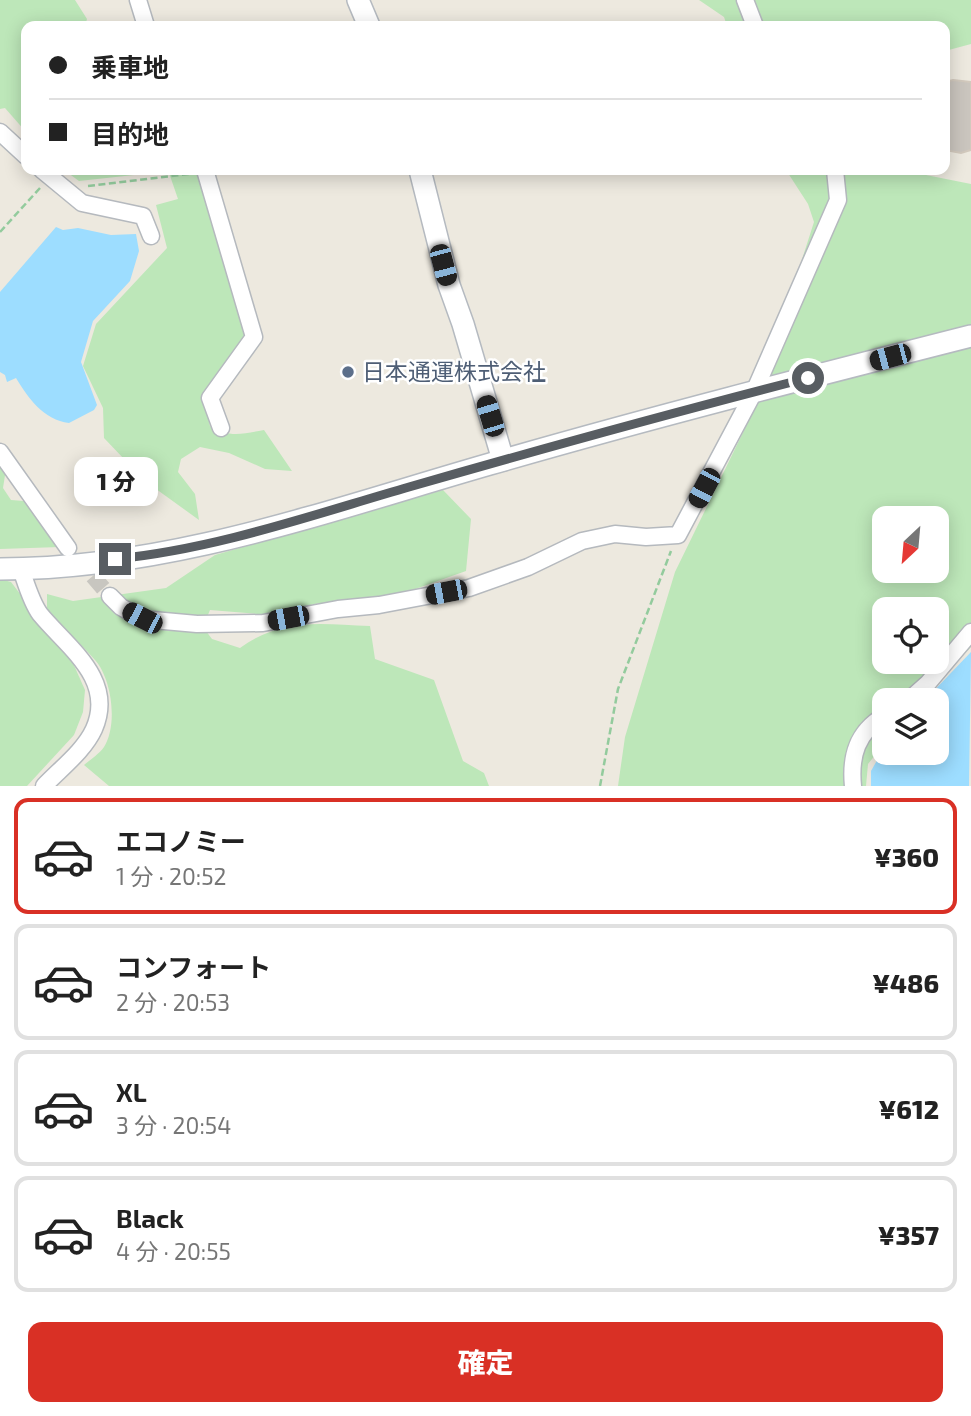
<!DOCTYPE html>
<html lang="ja">
<head>
<meta charset="utf-8">
<style>
	:root { --surface:#fff; --page:#f6f6f6; --text:#222; --muted:#767676; --line:#e0e0e0; --accent:#d93025 }
	body { margin:0; font-family:"Exo 2","Noto Sans JP",sans-serif; background:var(--page); color:var(--text); height:100vh; display:flex; flex-direction:column; font-size:26px; white-space:nowrap }
	* { box-sizing:border-box; margin:0 }
	p { font-size:23px; color:var(--muted) }
	.icon { flex:none; width:38px; height:38px; fill:none; stroke:currentColor; stroke-width:2; stroke-linecap:round; stroke-linejoin:round }
	.map { position:relative; height:786px; overflow:hidden }
	.side { display:flex; flex-direction:column; background:var(--surface); flex:1 }
	.side>* { flex:none }
	.hud { position:absolute; left:21px; top:21px; width:929px; height:154px; border-radius:14px; box-shadow:0 4px 18px #0003; display:grid; align-content:center; height:154px; padding:0 28px; background:var(--surface) }
	.needle { width:46px; rotate:206deg }
	.fabs { position:absolute; left:872px; top:506px; display:grid; gap:14px }
	.fabs a { display:grid; place-items:center; width:77px; height:77px; border-radius:14px; background:var(--surface); box-shadow:0 4px 18px #0003; font-size:35px }
	.end { position:absolute; width:32px; height:32px; margin:-16px; border:9px solid #585d62; background:#fff; box-shadow:0 0 0 4px #fff }
	.from { border-radius:50% }
	.bubble { position:absolute; height:49px; border-radius:14px; background:var(--surface); box-shadow:0 4px 18px #0003; font-size:23px; font-weight:800; line-height:49px; text-align:center }
	.car { position:absolute; width:21px; height:42px; margin:-21px -10px; border-radius:9px; box-shadow:0 0 5px 2px #0007; background:linear-gradient(#222 24%,#8ab4d8 0 40%,#222 0 76%,#8ab4d8 0 86%,#222 0) }
	.hud b { display:flex; align-items:center; gap:24px; height:66px; font-size:26px }
	.hud b+b { border-top:2px solid var(--line) }
	.hud i { width:18px; height:18px; background:var(--text) }
	ul { padding:12px 0 0; list-style:none }
	li { display:flex; align-items:center; gap:21px; height:116px; margin:0 14px 10px; padding:0 14px; border:4px solid var(--line); border-radius:14px }
	li div { flex:1 }
	li b { display:block; font-size:26px }
	li em { font-style:normal; font-weight:800 }
	li.current { border-color:var(--accent) }
	li>.icon { width:63px; height:63px; stroke-width:1.5 }
	.button { display:flex; gap:14px; margin-top:auto; padding:14px 28px }
	.button a { flex:1; height:80px; border-radius:14px; background:var(--accent); color:#fff; font-size:28px; font-weight:800; line-height:80px; text-align:center }
	.map>svg:first-child { display:block }
</style>
</head>
<body>
<div class="map">
<svg width="971" height="786" viewBox="0 0 971 786">
	<rect width="100%" height="100%" fill="#ede9df"/>
	<g fill="#bde7b9" fill-rule="evenodd">
		<polygon points="0,0 75,0 87,19 85,26 26,26 26,132 5,108 0,109"/>
		<polygon points="699,0 971,0 971,44 945,51 945,26 727,26 724,17"/>
		<polygon points="64,170 141,170 134,175 79,181"/>
		<path d="M168,170H197L250,333L203,397L210,426C229,438 242,434 264,430L292,471L265,469L229,453L200,447L181,459L178,472L195,494L199,520L145,481L104,438L103,408L83,366L96,324L167,248L156,205L178,199Z"/>
		<path d="M786,170H901L971,184V647L920,700H884V744L868,764L866,786H618L625,737L675,572L753,412L814,222L808,204ZM884,518H936V570H884ZM884,609H936V662H884Z"/>
		<polygon points="0,463 6,469 3,488 11,500 24,501 60,547 0,549"/>
		<path d="M443,490L471,519L466,571L404,593L314,604L270,615L210,610L203,627L212,639L240,648C283,617 320,624 370,626L375,659L434,680L463,761L484,773L489,786H109L84,765C91,759 99,754 104,747C118,725 112,679 95,660C80,642 60,628 47,609V594L73,601L166,588L215,555Z"/>
		<polygon points="0,579 11,582 73,663 85,690 83,712 74,735 27,786 0,786"/>
	</g>
	<g fill="#9dddff">
		<path d="M56,227L63,230L78,228L111,235L136,234L139,251L130,281L93,321L81,362L97,405L94,410L69,423C44,420 28,398 16,378L7,382L5,375L0,372V292Z"/>
		<polygon points="971,652 969,786 871,786 871,771 884,748 884,752 936,752 936,700 925,700"/>
	</g>
	<polygon fill="#cac5be" stroke="#d2c9bd" stroke-width="2" points="953,80 971,82 971,150 961,153 945,150 945,82"/>
	<g fill="none" stroke-linecap="round" stroke-linejoin="round">
		<polyline stroke="#c8c6c0" stroke-width="16" stroke-dasharray="16 8" stroke-linecap="butt" points="77,558 110,596"/>
		<g stroke="#b5b9be" stroke-width="19">
			<g id="street">
				<polyline points="138,0 146,26"/>
				<polyline points="745,0 755,26"/>
				<polyline points="0,132 26,156"/>
				<polyline points="42,170 82,203 143,216 151,236"/>
				<polyline points="205,170 254,337 210,398 221,428"/>
				<polyline points="0,452 68,548"/>
				<path d="M21,569C26,583 31,602 40,614C67,647 116,679 94,729C84,751 60,769 44,786"/>
				<polyline points="110,596 121,607 142,619 197,624 263,623 338,609 379,605 469,588 528,567 582,541 615,534 646,537 678,535 754,392 838,200 835,170"/>
				<polyline points="909,700 928,683 971,632"/>
				<path d="M853,786C850,756 857,732 884,716"/>
			</g>
		</g>
		<g stroke="#b5bac0" stroke-width="24">
			<g id="secondary">
				<polyline points="358,0 369,26"/>
				<polyline points="420,170 449,285 463,324 503,460"/>
				<path d="M0,569C169,569 330,510 490,464C649,418 810,377 971,336"/>
			</g>
		</g>
		<g stroke="#93cb9d" stroke-width="2.5" stroke-dasharray="7 3.5" stroke-linecap="butt">
			<polyline points="88,186 189,174"/>
			<polyline points="0,232 40,188"/>
			<polyline points="600,786 618,689 671,551"/>
		</g>
		<use href="#street" stroke="#fff" stroke-width="16"/>
		<use href="#secondary" stroke="#fff" stroke-width="21"/>
	</g>
	<g fill="none" stroke-linecap="round" stroke-linejoin="round">
		<path stroke="#585d62" stroke-width="9" d="M115,559C216,549 312,515 409,487C541,449 675,412 808,378"/>
	</g>
	<circle fill="#5c6f8a" stroke="#fff" stroke-width="2.5" cx="348" cy="372" r="7"/>
	<g text-anchor="middle" stroke-width="5" stroke-linejoin="round" paint-order="stroke">
		<g font-size="23" fill="#4e5e75" stroke="#fff" text-anchor="start">
			<text x="362" y="380">日本通運株式会社</text>
		</g>
	</g>
</svg>
<div class="fabs">
<a><svg class="needle" viewBox="-14 -14 28 28"><path d="M0-13l5 13h-10z" fill="#e53935"/><path d="M0 13l5-13h-10z" fill="#767676"/></svg></a>
<a><svg class="icon" aria-label="locate" viewBox="0 0 24 24"><circle cx="12" cy="12" r="6"/><path d="M12 2v4M12 18v4M2 12h4M18 12h4"/></svg></a>
<a><svg class="icon" aria-label="layers" viewBox="0 0 24 24"><path d="M12 4l9 5-9 5-9-5zM3 14l9 5 9-5"/></svg></a>
</div>
<i class="end from" style="left:808px;top:378px"></i>
<i class="end" style="left:115px;top:559px"></i>
<div class="bubble" style="left:74px;top:457px;width:84px">1 分</div>
<i class="car" style="left:443px;top:265px;rotate:165deg"></i>
<i class="car" style="left:890px;top:357px;rotate:255deg"></i>
<i class="car" style="left:490px;top:416px;rotate:343deg"></i>
<i class="car" style="left:704px;top:488px;rotate:208deg"></i>
<i class="car" style="left:446px;top:592px;rotate:259deg"></i>
<i class="car" style="left:142px;top:618px;rotate:297deg"></i>
<i class="car" style="left:288px;top:618px;rotate:259deg"></i>
<div class="hud">
<b><i class="from"></i>乗車地</b>
<b><i></i>目的地</b>
</div>
</div>
<section class="side">
<ul>
<li class="current"><svg class="icon" aria-label="car" viewBox="0 0 24 24"><path d="M5 17H2v-5l4-1 3-4h7l3 4 3 1v5h-3M9 17h6M6 11h13"/><circle cx="7" cy="17" r="2"/><circle cx="17" cy="17" r="2"/></svg><div><b>エコノミー</b><p>1 分 · 20:52</p></div><em>¥360</em></li>
<li><svg class="icon" aria-label="car" viewBox="0 0 24 24"><path d="M5 17H2v-5l4-1 3-4h7l3 4 3 1v5h-3M9 17h6M6 11h13"/><circle cx="7" cy="17" r="2"/><circle cx="17" cy="17" r="2"/></svg><div><b>コンフォート</b><p>2 分 · 20:53</p></div><em>¥486</em></li>
<li><svg class="icon" aria-label="car" viewBox="0 0 24 24"><path d="M5 17H2v-5l4-1 3-4h7l3 4 3 1v5h-3M9 17h6M6 11h13"/><circle cx="7" cy="17" r="2"/><circle cx="17" cy="17" r="2"/></svg><div><b>XL</b><p>3 分 · 20:54</p></div><em>¥612</em></li>
<li><svg class="icon" aria-label="car" viewBox="0 0 24 24"><path d="M5 17H2v-5l4-1 3-4h7l3 4 3 1v5h-3M9 17h6M6 11h13"/><circle cx="7" cy="17" r="2"/><circle cx="17" cy="17" r="2"/></svg><div><b>Black</b><p>4 分 · 20:55</p></div><em>¥357</em></li>
</ul>
<div class="button"><a>確定</a></div>
</section>
</body>
</html>
